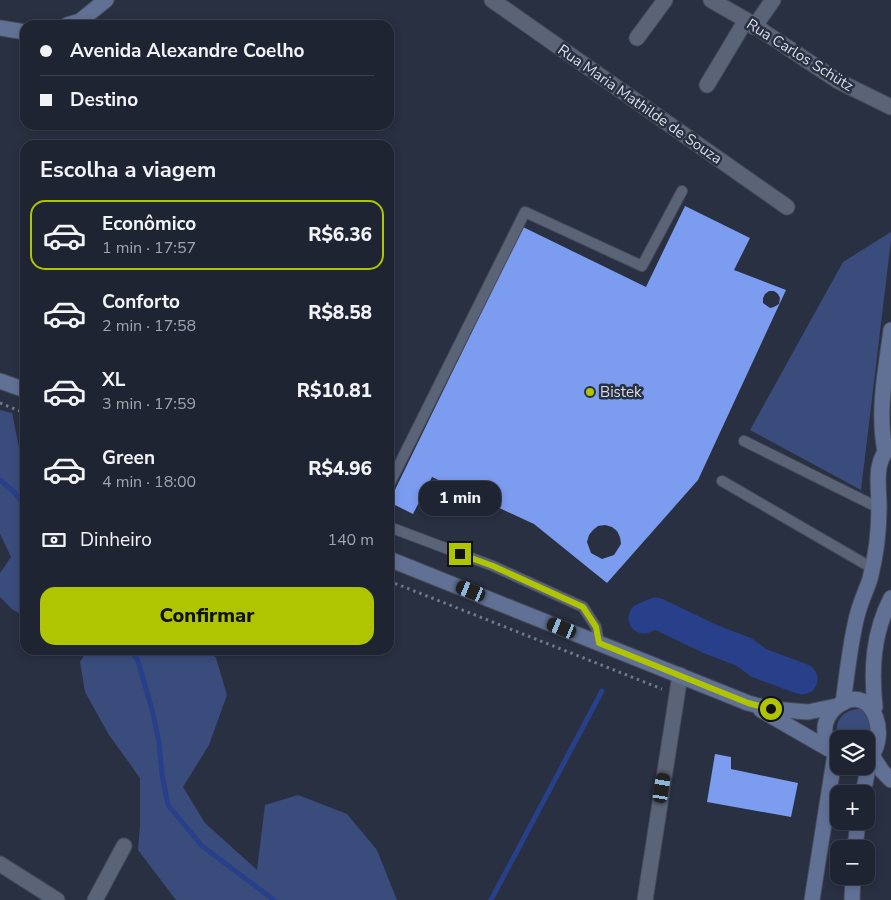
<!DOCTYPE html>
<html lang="pt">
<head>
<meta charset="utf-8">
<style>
	:root { --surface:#1f2432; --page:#2c303e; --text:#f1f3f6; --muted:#a1a4ac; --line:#3c414d; --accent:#b0c501 }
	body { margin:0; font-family:"Nunito Sans",sans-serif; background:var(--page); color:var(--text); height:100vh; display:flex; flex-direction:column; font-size:19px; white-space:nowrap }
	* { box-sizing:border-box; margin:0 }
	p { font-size:16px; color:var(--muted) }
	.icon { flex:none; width:28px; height:28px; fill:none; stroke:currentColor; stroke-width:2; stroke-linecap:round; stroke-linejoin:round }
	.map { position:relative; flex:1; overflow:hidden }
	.panel { position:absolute; left:20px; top:140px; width:374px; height:515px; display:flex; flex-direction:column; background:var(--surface); border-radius:15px; box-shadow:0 2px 8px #0003,0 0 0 1px var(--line) }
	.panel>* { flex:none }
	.hud { position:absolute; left:20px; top:20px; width:374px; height:110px; border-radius:15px; box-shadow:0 2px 8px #0003,0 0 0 1px var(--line); display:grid; align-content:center; height:110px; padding:0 20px; background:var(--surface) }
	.tools { position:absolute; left:830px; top:730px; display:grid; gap:10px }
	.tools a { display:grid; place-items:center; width:45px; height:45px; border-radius:10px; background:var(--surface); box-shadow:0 2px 8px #0003,0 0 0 1px var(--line); font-size:25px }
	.end { position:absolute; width:22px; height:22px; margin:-11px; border:6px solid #b0c501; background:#111; box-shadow:0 0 0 2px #111 }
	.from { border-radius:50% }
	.bubble { position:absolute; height:35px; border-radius:15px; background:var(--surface); box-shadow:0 2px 8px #0003,0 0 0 1px var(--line); font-size:16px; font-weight:800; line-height:35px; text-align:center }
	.car { position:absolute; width:15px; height:30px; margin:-15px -8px; border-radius:6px; box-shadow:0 0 4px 1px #0007; background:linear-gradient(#222 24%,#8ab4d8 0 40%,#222 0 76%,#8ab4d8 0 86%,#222 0) }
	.hud b { display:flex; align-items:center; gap:18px; height:48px; font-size:19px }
	.hud b+b { border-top:1px solid var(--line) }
	.hud i { width:12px; height:12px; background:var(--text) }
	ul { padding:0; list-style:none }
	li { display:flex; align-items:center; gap:15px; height:70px; margin:0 10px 8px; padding:0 10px; border:2px solid transparent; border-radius:15px }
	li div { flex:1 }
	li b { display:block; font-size:19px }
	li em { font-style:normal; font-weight:800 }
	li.on { border-color:var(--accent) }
	li>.icon { width:45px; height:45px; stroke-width:1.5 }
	h2 { padding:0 20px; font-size:22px; line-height:60px }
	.pay { display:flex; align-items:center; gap:12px; height:55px; padding:0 20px; font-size:19px }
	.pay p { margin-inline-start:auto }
	.cta { display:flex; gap:10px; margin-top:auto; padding:10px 20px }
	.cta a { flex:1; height:58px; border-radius:15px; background:var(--accent); color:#111; font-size:20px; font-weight:800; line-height:58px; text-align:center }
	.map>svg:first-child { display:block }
</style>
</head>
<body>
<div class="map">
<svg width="891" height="900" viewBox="0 0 891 900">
	<rect width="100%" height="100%" fill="#293042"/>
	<g fill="#3a4c7c">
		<polygon points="891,232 891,240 861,490 750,430 843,262"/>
		<polygon points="0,410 12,413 20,452 25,460 25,617 12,609 0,597 0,573 11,557 0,534"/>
		<polygon points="87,650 207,650 216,658 227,695 209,745 183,787 205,823 257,870 265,805 298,795 347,814 377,850 397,900 176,900 138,850 140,826 140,778 109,735 85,692 80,662"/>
		<path d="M859,709L867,711L878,731L866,750V739H839V741C832,724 841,710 859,709Z"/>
	</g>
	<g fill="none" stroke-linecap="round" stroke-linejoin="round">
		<g stroke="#283f8a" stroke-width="5">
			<polyline points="0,480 14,492 25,506"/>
			<polyline points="131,650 138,661 153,713 159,743 162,775 168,805 202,846 274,900"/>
			<polyline points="491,900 602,691"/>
		</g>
		<polyline stroke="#283f8a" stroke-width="31" points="644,618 656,613 710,639 744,652 759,663 802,679"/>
	</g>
	<g fill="#7c9cf0" fill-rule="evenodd">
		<path d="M685,206L750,238L734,270L786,290L698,480L607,583L534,524L432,477L413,514L389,502L523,227L646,287ZM769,291H774L778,294L780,298L779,304L774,307L770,308L763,303V298L765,294ZM605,525L612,527L617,531L620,537L621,544L614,555L602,559L591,553L587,542L589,535L593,530L598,526Z"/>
		<polygon points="715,754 731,757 731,769 798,783 791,817 707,802"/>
	</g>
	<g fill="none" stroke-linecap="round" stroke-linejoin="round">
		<g stroke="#464b5a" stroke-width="12">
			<g id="lane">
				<polyline points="744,441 879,508"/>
				<polyline points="722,481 872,568"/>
				<polyline points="389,485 525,212 642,266 682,191"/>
				<polyline points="389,530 392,528 493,566 583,607 596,627 599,643"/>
			</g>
		</g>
		<g stroke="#464b5a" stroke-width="17">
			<g id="street">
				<polyline points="492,0 787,207"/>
				<polyline points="711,0 746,20 838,81 891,107"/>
				<polyline points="754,27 773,0"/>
				<polyline points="637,38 665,0"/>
				<polyline points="707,85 746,20"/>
				<polyline points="0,864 57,900"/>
				<polyline points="95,900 124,846"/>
				<polyline points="645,900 680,675"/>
			</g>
		</g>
		<g stroke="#464b5a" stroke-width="17">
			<g id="secondary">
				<polyline points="67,25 80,21 106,0"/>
				<polyline points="0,28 25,32"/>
				<polyline points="0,381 25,390"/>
				<path d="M885,451C877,411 886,370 891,330"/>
				<polyline points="389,559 748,703 771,709 808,712 837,706"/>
				<path d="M843,703C847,674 850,644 857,616C860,603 866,591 870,579C876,556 879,531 879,507C879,486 873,460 891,446"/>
				<path d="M875,707C871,669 873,633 891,598"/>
				<polyline points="761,710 832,751"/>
				<path d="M839,757C829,750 824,739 825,727C826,718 832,710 839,705C876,680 891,745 866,760"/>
				<polyline points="873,757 882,771 891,780"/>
				<polyline points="863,794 870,758"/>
				<polyline points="855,849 858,821"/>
				<polyline points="812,900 835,754"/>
				<polyline points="852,900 853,876"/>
			</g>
		</g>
		<g stroke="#727887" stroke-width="3" stroke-dasharray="2.5 4" stroke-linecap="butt">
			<polyline points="0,403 25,413"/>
			<polyline points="389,581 662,689"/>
		</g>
		<use href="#lane" stroke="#5b6477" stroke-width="10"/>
		<use href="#street" stroke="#5b6477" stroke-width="15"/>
		<use href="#secondary" stroke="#617196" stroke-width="15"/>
	</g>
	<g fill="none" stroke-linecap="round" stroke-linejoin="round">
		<polyline stroke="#b0c501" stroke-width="6" points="460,554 493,566 583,607 596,627 599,643 748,703 771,709"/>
	</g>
	<circle fill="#b0c501" stroke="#293042" stroke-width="2" cx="590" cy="392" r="5"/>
	<g text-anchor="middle" stroke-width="5" stroke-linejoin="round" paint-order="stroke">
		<g font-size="15" fill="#d9dee9" stroke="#293042">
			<text transform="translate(800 55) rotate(32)" y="5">Rua Carlos Schütz</text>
			<text transform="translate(640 104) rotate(35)" y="5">Rua Maria Mathilde de Souza</text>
		</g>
		<g font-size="15" fill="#d9dee9" stroke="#293042" text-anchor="start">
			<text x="600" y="397">Bistek</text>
		</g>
	</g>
</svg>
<div class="tools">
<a><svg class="icon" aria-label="layers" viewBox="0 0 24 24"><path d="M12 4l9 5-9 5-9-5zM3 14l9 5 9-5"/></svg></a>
<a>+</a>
<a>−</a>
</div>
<i class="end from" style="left:771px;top:709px"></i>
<i class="end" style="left:460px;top:554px"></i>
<div class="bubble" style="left:419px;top:481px;width:82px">1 min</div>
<i class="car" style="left:471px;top:591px;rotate:292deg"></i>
<i class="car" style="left:562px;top:628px;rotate:292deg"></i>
<i class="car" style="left:662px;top:788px;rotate:9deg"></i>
<div class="hud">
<b><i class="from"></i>Avenida Alexandre Coelho</b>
<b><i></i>Destino</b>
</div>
<section class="panel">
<h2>Escolha a viagem</h2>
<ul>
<li class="on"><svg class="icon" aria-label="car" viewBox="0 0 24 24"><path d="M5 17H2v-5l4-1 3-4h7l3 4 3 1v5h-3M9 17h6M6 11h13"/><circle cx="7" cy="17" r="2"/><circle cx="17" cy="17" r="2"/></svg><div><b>Econômico</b><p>1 min · 17:57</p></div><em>R$6.36</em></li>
<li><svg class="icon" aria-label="car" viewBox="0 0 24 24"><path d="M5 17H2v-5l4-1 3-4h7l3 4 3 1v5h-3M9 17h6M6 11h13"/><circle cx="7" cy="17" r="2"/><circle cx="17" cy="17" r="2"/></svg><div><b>Conforto</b><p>2 min · 17:58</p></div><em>R$8.58</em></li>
<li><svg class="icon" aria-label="car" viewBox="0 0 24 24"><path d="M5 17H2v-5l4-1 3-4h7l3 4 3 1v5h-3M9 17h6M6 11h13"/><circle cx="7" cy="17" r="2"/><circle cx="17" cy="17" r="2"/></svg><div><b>XL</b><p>3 min · 17:59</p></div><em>R$10.81</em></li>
<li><svg class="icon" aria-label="car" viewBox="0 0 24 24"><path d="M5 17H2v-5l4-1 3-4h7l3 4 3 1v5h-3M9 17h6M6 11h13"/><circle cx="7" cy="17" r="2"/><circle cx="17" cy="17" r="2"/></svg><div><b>Green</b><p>4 min · 18:00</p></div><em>R$4.96</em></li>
</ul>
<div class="pay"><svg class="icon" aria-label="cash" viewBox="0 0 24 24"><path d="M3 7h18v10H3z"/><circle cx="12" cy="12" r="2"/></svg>Dinheiro<p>140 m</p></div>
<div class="cta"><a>Confirmar</a></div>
</section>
</div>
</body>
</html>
